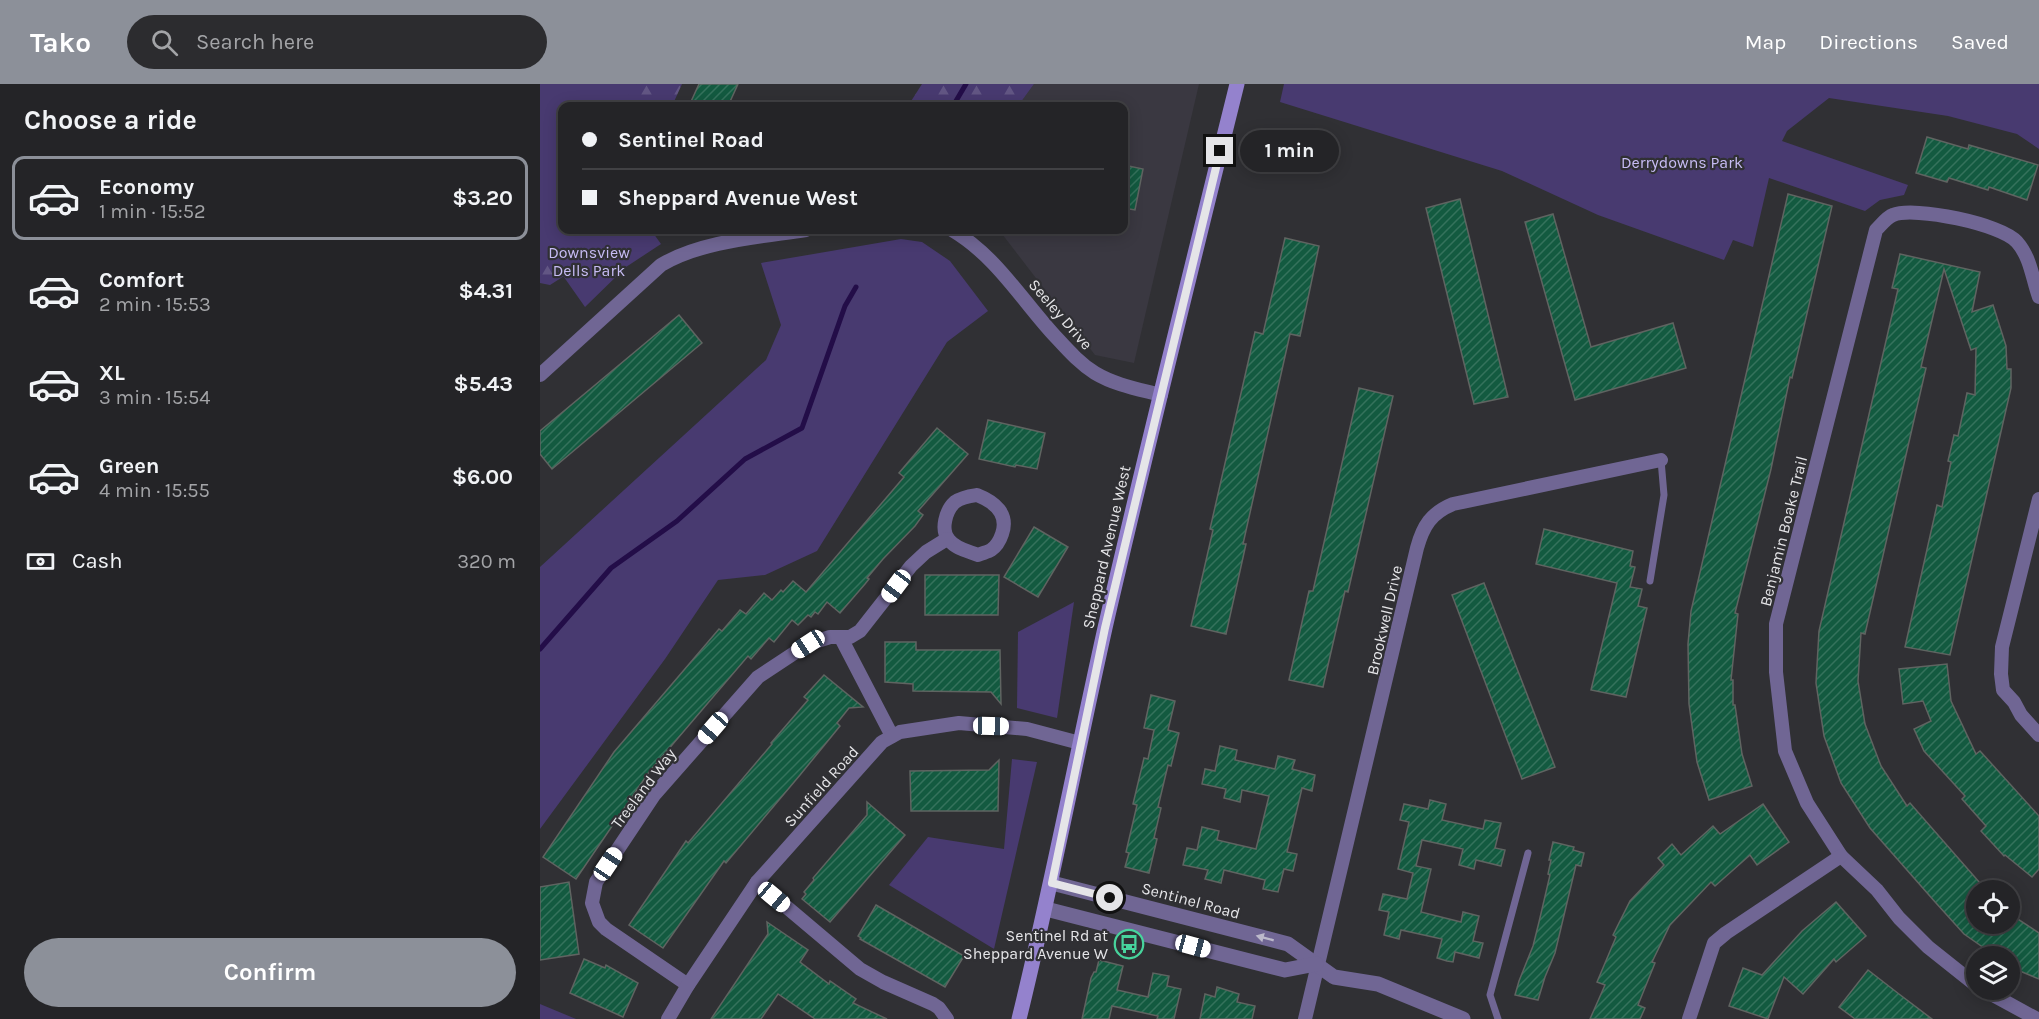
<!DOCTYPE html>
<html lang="en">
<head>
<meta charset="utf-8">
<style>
	:root { --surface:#242427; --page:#2c2c2f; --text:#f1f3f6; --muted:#a3a4a7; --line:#414144; --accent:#8c9099 }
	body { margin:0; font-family:Karla,sans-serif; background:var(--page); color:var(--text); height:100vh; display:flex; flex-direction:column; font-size:22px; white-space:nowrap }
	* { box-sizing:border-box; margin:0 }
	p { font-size:20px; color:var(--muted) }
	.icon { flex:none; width:33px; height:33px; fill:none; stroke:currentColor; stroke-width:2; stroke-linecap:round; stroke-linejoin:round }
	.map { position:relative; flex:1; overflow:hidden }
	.details { display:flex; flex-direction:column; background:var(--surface); width:540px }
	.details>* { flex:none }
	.top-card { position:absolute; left:18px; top:18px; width:570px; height:132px; border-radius:12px; box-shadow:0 3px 15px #0003,0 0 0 2px var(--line); display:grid; align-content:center; height:132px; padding:0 24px; background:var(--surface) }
	.controls { position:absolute; left:1426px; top:796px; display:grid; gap:12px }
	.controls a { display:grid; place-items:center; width:54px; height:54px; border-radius:50%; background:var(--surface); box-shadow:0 3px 15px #0003,0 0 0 2px var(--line); font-size:30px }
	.end { position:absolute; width:27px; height:27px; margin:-14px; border:8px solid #e5e5e8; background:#111; box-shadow:0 0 0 3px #111 }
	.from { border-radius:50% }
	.bubble { position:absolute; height:42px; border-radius:21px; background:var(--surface); box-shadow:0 3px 15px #0003,0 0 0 2px var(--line); font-size:20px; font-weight:700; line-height:42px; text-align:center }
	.car { position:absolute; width:18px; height:36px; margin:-18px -9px; border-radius:8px; box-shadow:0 0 4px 2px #0007; background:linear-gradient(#fff 24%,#345 0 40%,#fff 0 76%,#345 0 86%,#fff 0) }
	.top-card b { display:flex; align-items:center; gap:21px; height:57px; font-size:22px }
	.top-card b+b { border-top:2px solid var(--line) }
	.top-card i { width:15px; height:15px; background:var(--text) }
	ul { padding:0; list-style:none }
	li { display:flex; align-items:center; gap:18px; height:84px; margin:0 12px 9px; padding:0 12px; border:3px solid transparent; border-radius:12px }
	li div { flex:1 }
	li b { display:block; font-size:22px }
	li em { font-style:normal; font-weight:700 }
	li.selected { border-color:var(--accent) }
	li>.icon { width:54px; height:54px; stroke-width:1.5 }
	h2 { padding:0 24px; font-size:27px; line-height:72px }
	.pay { display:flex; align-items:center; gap:15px; height:66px; padding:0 24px; font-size:22px }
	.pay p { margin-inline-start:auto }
	.cta { display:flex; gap:12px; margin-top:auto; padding:12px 24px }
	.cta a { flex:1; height:69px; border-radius:36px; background:var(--accent); color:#fff; font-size:24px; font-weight:700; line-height:69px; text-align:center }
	header { display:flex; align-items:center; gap:36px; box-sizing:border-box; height:84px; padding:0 30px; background:var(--accent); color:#fff }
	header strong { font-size:28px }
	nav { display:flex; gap:33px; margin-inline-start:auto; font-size:21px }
	.search { width:420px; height:54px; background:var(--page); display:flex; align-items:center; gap:15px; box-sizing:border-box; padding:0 21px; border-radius:33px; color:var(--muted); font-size:22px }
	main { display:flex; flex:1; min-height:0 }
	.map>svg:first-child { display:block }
</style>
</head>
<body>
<header>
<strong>Tako</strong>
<div class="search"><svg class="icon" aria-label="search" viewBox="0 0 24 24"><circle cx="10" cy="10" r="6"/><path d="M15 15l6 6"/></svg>Search here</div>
<nav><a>Map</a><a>Directions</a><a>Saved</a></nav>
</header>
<main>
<section class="details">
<h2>Choose a ride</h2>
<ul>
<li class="selected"><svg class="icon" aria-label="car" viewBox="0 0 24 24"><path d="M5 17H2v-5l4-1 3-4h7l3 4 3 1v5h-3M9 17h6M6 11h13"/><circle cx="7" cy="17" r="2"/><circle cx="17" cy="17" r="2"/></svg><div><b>Economy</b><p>1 min · 15:52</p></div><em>$3.20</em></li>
<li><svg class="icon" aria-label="car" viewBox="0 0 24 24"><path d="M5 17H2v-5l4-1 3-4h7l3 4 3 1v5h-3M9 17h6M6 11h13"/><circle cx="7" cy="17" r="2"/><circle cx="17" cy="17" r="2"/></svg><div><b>Comfort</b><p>2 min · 15:53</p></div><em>$4.31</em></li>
<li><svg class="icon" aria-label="car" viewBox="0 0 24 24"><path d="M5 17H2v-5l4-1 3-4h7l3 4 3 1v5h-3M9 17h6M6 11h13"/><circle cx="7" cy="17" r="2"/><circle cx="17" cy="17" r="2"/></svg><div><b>XL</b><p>3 min · 15:54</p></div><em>$5.43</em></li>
<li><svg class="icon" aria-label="car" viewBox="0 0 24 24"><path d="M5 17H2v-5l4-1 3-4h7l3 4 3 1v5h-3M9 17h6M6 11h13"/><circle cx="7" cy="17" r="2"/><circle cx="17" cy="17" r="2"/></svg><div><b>Green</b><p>4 min · 15:55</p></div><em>$6.00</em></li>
</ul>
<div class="pay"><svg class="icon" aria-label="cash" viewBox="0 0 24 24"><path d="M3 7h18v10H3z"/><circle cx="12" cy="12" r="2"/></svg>Cash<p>320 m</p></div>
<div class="cta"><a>Confirm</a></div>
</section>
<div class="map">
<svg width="1499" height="935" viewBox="0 0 1499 935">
	<defs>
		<pattern id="forest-firs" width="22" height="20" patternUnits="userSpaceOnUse" patternTransform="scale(1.5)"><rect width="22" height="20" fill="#483a70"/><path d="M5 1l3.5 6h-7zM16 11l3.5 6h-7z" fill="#625684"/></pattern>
		<pattern id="building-hatch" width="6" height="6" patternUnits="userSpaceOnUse" patternTransform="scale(1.5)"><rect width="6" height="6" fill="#135a40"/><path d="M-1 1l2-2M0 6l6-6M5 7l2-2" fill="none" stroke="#35725c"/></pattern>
	</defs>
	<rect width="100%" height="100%" fill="#303034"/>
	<polygon fill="#3a3841" points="494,0 659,0 594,279 555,271 459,146 584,146 584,22 478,22"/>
	<g fill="url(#forest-firs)">
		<polygon points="0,0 142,0 132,22 22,22 22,146 46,178 10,201 0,199"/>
		<polygon points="382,0 494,0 478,22 368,22"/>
	</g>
	<g fill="#483a70">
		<polygon points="0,0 97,0 79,22 22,22 22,146 111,146 121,160 86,183 45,223 0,159"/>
		<polygon points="744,0 1499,0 1499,65 1477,50 1408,32 1289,14 1247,47 1242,57 1368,101 1364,111 1340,116 1325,127 1229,94 1213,163 1193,156 1184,176 1058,131 962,87 740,18"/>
		<polygon points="361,155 382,158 410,177 448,227 407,258 277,467 225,491 178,496 125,575 0,745 0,483 226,276 241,241 221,179"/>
		<polygon points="534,518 517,634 477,624 478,548"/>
		<polygon points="472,675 497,678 454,865 349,801 388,753 464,765"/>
		<polygon points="0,920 36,935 0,935"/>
	</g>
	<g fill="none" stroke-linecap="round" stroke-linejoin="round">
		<g stroke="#230d48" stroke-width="5">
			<polyline points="413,22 426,0"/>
			<polyline points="0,565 71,484 137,437 205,375 262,344 305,222 316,203"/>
		</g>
	</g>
	<g fill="url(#building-hatch)" stroke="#5f6461" stroke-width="1.5">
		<polygon points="159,0 198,0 188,22 149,22"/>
		<polygon points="1387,53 1428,65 1429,61 1498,81 1487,116 1449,103 1448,106 1409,94 1407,98 1376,89"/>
		<polygon points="584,81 603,85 595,126 584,124"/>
		<polygon points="1248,110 1292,122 1252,294 1250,293 1231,385 1195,529 1198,530 1191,596 1193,596 1193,621 1195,621 1202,670 1212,702 1169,716 1157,678 1149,620 1148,560 1151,527"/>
		<polygon points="920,115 968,313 934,320 886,124"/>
		<polygon points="1013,130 1051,263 1133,239 1146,284 1035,316 985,138"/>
		<polygon points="745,154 779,162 760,252 750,250 703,460 706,460 686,550 651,542 673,446 670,445 715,248 723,250"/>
		<polygon points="1360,170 1440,188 1432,228 1453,221 1466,262 1467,285 1471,285 1471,304 1410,571 1365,563 1397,421 1402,423 1411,378 1408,377 1414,351 1418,352 1427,309 1435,311 1436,264 1431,266 1404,185 1381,283 1386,284 1377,323 1325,550 1321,549 1318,597 1325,640 1341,682 1367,722 1370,719 1447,807 1437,807 1437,840 1470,840 1470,830 1499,849 1499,895 1470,883 1470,873 1457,873 1424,850 1396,819 1330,744 1301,699 1284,652 1276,599 1279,547 1358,205 1352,204"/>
		<polygon points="139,231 162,259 12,385 0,370 0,347"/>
		<polygon points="819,304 853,312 808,508 805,507 783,603 749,596 769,507 773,507"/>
		<polygon points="448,336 505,349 497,385 476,381 475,383 439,375"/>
		<polygon points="397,344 428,370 378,427 383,431 375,442 343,475 327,494 329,495 325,500 300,529 287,518 278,530 275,528 271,533 268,531 258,541 252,536 234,558 229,554 211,575 208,572 109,688 36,795 3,773 74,668 179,545 182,547 200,526 206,530 224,509 232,516 241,506 243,508 253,497 266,508 364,393 359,389"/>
		<polygon points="494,443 528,463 498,513 464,493"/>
		<polygon points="1004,445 1093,467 1090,482 1095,483 1090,503 1102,505 1098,522 1107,524 1086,613 1051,606 1077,499 996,480"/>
		<polygon points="385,491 459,491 458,531 385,531"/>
		<polygon points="944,499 1015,683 982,695 912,511"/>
		<polygon points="345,558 376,558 376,566 460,566 461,620 451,608 373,607 373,600 345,598"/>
		<polygon points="1407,580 1411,617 1436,670 1440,667 1499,732 1499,785 1492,793 1465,771 1464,772 1441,747 1446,742 1422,715 1425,712 1384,667 1374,645 1391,637 1383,617 1363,620 1359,585"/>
		<polygon points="284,591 323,623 309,624 297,639 300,642 260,691 186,779 184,777 123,864 89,841 146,757 148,759 232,660 231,659 268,616 264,613"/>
		<polygon points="611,611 635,617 628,646 639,649 631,682 628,681 618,723 621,724 614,754 617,755 609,789 585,783 589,769 586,768 597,721 593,720 604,674 608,675 614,646 604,644"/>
		<polygon points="680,662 697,666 695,676 735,685 738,672 755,676 752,685 775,691 772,707 762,704 747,768 757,770 753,787 744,785 738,808 723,805 725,796 684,786 681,799 665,795 668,786 643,781 647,764 657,766 662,743 679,747 677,756 716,765 729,712 702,706 700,718 684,714 686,705 662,700 665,685 675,687"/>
		<polygon points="459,676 458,727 371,727 370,687 449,686"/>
		<polygon points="890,716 906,720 902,736 943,745 945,736 961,739 955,764 965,766 961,782 936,776 934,785 919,781 923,765 882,756 876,782 891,785 881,828 921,838 923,828 939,832 933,857 943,859 939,874 915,868 913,878 907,877 897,874 902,855 861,846 859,855 844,851 849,828 839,826 843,810 867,815 873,789 858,785 869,738 860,736 864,720 888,725"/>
		<polygon points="327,718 365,751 290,838 262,815 266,810 264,808 274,796 273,794 327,731"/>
		<polygon points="1223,720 1249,758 1217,781 1210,771 1175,802 1171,798 1130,841 1112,878 1115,879 1098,921 1105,924 1100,935 1050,935 1065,901 1057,898 1076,853 1073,851 1090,817 1124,781 1118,774 1132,760 1141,771 1173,742 1180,750"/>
		<polygon points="1013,758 1034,763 1033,766 1044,769 1041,782 1036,781 1015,869 1005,893 998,916 975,911 979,897 993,862 999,838 1010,791 1008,790 1011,776 1009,776"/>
		<polygon points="29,798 39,870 0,876 0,803"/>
		<polygon points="1296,818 1326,852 1296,878 1294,875 1263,910 1244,893 1228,935 1189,922 1203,884 1222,891 1262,847"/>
		<polygon points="336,821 424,872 405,903 320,855 321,854 318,852"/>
		<polygon points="227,838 268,866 260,878 289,900 290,897 316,915 313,919 347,935 275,935 238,910 221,935 171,935 228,850"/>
		<polygon points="44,875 65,884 66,881 98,899 83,933 30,909"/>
		<polygon points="559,876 583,882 577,906 608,913 613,889 629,892 627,902 641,905 634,935 617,935 618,932 572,922 569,935 542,935 551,894 554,888 556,888"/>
		<polygon points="1328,886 1359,910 1392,935 1315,935 1299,923"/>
		<polygon points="677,903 699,910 697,918 715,922 712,935 660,935 665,910 675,913"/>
	</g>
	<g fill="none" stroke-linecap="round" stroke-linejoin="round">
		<g stroke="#706694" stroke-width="7">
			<polyline points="1110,497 1124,411 1121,376"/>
			<polyline points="958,935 950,911 988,769"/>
		</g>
		<g stroke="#706694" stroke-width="14">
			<path d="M412,146C456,172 481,215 514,251C527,265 539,279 555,289C575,301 598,305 621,311"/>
			<path d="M0,291L121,181C161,157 220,153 266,146"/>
			<path d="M437,411C455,418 469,430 462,450C460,456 457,462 451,466C448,468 442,469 438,471C428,467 416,465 409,456C400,446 406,426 415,418C422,413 430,412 437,411Z"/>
			<polyline points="1499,415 1462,563 1461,590 1463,606 1474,618 1481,631 1499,651"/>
			<polyline points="301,554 352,652"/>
			<polyline points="217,798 320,885 343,898 393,920 399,924 407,935"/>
			<polyline points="148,901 66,845 59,838 52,819 56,798 114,711 218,593 268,560 290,553 310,553 320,547 371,482 386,468 407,455"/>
			<path d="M1437,902L1388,863L1359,834L1337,806L1301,772L1267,719L1245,667L1236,588V540L1336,146C1341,141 1347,133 1353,131C1374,122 1462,140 1477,158C1491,174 1492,194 1499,213"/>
			<polyline points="1444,906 1497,935"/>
			<polyline points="128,935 148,901 217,798 342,658 360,648 419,639 487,645 540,659"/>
			<path d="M765,935C801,778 841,621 877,464C883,442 891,429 913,420L1121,376"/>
			<polyline points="1149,935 1174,859 1186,849 1301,772"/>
		</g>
		<g stroke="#706694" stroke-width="15">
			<polyline points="512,799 748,860 794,893 838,900 923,935"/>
			<polyline points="506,825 745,886 776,880"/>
		</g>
		<path stroke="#9482cd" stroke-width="15" d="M479,935C511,805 536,674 565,544C607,362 652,181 697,0"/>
	</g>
	<defs><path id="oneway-solid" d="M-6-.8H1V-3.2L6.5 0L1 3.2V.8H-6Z" transform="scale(1.5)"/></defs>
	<use fill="#bcb9cb" href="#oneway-solid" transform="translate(725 854) rotate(-165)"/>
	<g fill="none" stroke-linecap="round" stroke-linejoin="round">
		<polyline stroke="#e5e5e8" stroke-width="8" points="570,814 512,799 565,544 680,67"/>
	</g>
	<defs>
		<g id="bus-ring" transform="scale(1.5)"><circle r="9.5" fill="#303034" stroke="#47d49d" stroke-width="1.5"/><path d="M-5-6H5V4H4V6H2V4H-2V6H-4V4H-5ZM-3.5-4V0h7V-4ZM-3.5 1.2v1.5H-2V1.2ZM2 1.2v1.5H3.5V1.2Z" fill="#47d49d"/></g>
	</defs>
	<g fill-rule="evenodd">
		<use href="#bus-ring" x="589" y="860"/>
	</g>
	<g text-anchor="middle" stroke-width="4.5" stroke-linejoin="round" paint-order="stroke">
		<g font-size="16" fill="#c7bcf4" stroke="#303034">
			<text x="1142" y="84">Derrydowns Park</text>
			<text x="49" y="174">Downsview<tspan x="49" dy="18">Dells Park</tspan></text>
		</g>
		<g font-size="16" fill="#e5e5e8" stroke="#303034">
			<text transform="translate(521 230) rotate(49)" y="6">Seeley Drive</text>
			<text transform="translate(1243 447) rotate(-76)" y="6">Benjamin Boake Trail</text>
			<text transform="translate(566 463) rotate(-77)" y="6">Sheppard Avenue West</text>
			<text transform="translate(844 536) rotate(-77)" y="6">Brookwell Drive</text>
			<text transform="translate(281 702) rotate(-48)" y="6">Sunfield Road</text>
			<text transform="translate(103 704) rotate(-53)" y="6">Treeland Way</text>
			<text transform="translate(651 816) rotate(15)" y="6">Sentinel Road</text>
		</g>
		<g font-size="16" fill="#e5e5e8" stroke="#303034" text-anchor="end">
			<text x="568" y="857">Sentinel Rd at<tspan x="568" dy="18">Sheppard Avenue W</tspan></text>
		</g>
	</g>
</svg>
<div class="controls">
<a><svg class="icon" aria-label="locate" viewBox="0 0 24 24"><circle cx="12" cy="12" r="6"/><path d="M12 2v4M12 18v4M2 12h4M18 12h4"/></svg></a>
<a><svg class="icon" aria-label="layers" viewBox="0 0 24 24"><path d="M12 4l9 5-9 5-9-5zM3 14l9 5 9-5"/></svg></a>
</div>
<i class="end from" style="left:570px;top:814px"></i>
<i class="end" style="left:680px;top:67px"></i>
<div class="bubble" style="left:700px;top:46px;width:99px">1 min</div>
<i class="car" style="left:356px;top:502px;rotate:217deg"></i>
<i class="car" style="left:268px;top:560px;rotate:237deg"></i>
<i class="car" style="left:451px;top:642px;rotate:91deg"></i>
<i class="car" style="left:173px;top:644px;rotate:221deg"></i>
<i class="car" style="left:68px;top:780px;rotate:34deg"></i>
<i class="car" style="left:234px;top:813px;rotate:130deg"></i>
<i class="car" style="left:653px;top:862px;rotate:105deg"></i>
<div class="top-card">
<b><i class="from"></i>Sentinel Road</b>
<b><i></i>Sheppard Avenue West</b>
</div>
</div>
</main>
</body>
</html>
